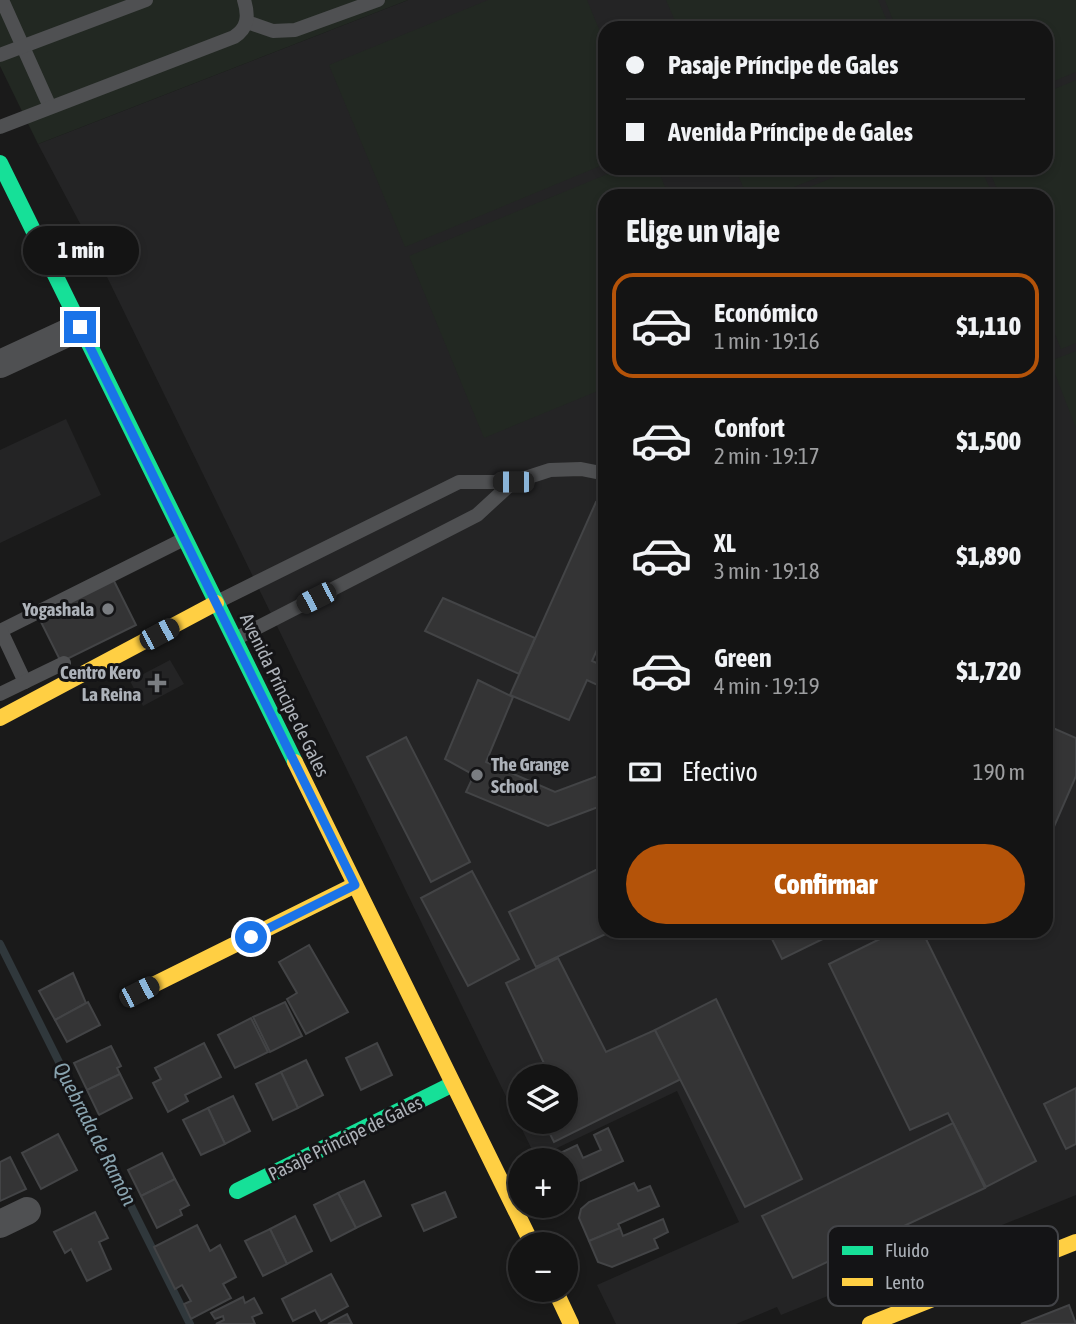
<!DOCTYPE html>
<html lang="es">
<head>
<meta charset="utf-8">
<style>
	:root { --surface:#141414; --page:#212122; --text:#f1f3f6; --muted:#9d9ea0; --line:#333334; --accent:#b45309 }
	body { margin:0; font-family:"Asap Condensed",sans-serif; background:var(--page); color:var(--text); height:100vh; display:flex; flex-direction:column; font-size:26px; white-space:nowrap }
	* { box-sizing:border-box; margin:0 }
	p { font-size:23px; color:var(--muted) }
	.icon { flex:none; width:38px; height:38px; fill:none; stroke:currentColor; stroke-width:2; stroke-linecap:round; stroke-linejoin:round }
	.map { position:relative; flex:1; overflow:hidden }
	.drawer { position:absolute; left:598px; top:189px; width:455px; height:749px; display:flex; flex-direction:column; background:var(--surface); border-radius:21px; box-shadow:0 4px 10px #0003,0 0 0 2px var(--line) }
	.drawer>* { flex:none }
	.banner { position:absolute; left:598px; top:21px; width:455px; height:154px; border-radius:21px; box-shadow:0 4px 10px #0003,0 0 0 2px var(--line); display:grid; align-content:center; height:154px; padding:0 28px; background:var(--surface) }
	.fabs { position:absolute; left:508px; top:1064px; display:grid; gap:14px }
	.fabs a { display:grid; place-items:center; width:70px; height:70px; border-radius:50%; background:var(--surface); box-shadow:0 4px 10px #0003,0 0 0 2px var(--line); font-size:35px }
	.end { position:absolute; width:32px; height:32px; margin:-16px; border:9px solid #1a73e8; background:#fff; box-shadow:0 0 0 4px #fff }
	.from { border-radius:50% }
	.bubble { position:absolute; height:49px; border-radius:24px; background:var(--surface); box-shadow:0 4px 10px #0003,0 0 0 2px var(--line); font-size:23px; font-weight:800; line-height:49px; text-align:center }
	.car { position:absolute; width:21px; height:42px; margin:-21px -10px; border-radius:9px; box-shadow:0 0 5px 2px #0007; background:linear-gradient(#222 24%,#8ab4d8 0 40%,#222 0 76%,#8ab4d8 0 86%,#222 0) }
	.banner b { display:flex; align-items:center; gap:24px; height:66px; font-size:26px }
	.banner b+b { border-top:2px solid var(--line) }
	.banner i { width:18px; height:18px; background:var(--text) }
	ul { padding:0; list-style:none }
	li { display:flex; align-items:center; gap:21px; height:105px; margin:0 14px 10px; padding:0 14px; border:4px solid transparent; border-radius:21px }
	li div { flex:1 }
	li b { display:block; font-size:26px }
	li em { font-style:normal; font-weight:800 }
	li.selected { border-color:var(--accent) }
	li>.icon { width:63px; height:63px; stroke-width:1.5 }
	h2 { padding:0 28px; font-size:32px; line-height:84px }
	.pay { display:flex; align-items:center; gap:18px; height:77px; padding:0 28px; font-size:26px }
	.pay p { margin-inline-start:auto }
	.cta { display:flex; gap:14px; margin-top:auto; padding:14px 28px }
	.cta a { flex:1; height:80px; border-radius:42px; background:var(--accent); color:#fff; font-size:28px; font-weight:800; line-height:80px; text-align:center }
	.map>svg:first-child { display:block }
</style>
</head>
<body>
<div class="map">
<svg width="1076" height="1324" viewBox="0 0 1076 1324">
	<rect width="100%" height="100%" fill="#1a1a1a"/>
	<g fill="#242425" fill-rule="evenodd">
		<path d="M408,0H1076V1195L781,1315L777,1307L736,1324H616L597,1285L739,1222L677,1091L536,1158L92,246L38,144ZM606,28H1046V168H606ZM606,196H1046V931H606ZM520,1076H565V1122H520Z"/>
		<polygon points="66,419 101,495 0,543 0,450"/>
		<polygon points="170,660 184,684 143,706 130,681"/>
	</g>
	<g fill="#222822">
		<polygon points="0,0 408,0 38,144 0,66"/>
		<polygon points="488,0 587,0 605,44 605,164 405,247 329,65"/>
		<polygon points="666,0 878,0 890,28 678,28"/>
		<polygon points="885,0 1076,0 1076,72 1047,84 1046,28 896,28"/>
		<polygon points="1076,80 1076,343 1061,349 1047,314 1046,196 1000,196 988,168 1046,168 1047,92"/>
		<polygon points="622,168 657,168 669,196 606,196 605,388 484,438 409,256"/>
		<polygon points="735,168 841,168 772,196 747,196"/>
		<polygon points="857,168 981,168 993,196 787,196"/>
		<polygon points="1076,351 1076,428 1050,361"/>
	</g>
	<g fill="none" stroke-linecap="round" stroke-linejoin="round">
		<polyline stroke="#30383c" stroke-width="8" points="0,944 190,1324"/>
	</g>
	<g fill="#343435" stroke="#434446" stroke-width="2">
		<polygon points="596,502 606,506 606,630 592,661 606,667 606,689 587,680 569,720 510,695"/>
		<polygon points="113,579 136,625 61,662 38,616"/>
		<polygon points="443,598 535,638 519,674 425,631"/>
		<polygon points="478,680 513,697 486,762 555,792 606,773 606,804 548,826 466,792 474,775 445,759"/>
		<polygon points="1046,725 1076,738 1076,776 1046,845"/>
		<polygon points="406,737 470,862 431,882 367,757"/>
		<polygon points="606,865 606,931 612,931 536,967 509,912"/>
		<polygon points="472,871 519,959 468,986 421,898"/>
		<polygon points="768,931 827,931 829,936 782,959"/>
		<polygon points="896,931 922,931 1036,1161 986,1187 948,1113 910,1130 829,964"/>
		<polygon points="309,945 348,1012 306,1034 287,999 297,993 279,962"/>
		<polygon points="558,958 606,1052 655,1030 681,1079 554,1142 544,1122 565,1122 565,1076 550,1076 506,983"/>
		<polygon points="73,973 86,1003 55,1020 39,991"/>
		<polygon points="716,999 802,1179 745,1207 655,1030"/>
		<polygon points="88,1002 100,1025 67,1042 55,1020"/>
		<polygon points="285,1002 302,1036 270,1052 253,1017"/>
		<polygon points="251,1018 268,1052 235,1068 218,1035"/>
		<polygon points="204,1043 221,1077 185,1095 188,1101 168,1112 153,1083 161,1079 155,1068"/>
		<polygon points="377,1043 392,1075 361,1090 346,1058"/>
		<polygon points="111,1046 121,1066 117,1068 120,1074 87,1090 74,1063"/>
		<polygon points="306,1060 323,1095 298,1108 281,1072"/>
		<polygon points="281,1072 298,1108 273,1120 256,1084"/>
		<polygon points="120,1074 132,1098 99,1115 87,1090"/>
		<polygon points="1076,1088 1076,1144 1066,1149 1044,1104"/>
		<polygon points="233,1096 250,1131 225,1144 208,1108"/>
		<polygon points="208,1108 225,1144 201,1155 183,1120"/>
		<polygon points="953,1123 985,1188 793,1278 762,1216"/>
		<polygon points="608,1128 623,1161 565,1188 565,1160 556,1160 554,1156 577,1145 583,1158 601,1150 594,1135"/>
		<polygon points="58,1134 77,1170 41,1189 22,1153"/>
		<polygon points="162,1153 175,1179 141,1196 128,1170"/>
		<polygon points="10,1157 26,1189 0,1201 0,1162"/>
		<polygon points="175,1179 189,1205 180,1210 182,1215 157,1228 141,1196"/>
		<polygon points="364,1181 381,1216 356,1228 338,1193"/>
		<polygon points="634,1183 638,1191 650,1186 659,1206 618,1224 620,1228 589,1241 579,1218 581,1209 589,1202"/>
		<polygon points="445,1192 456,1217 424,1231 412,1205"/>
		<polygon points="338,1193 356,1228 331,1241 314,1205"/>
		<polygon points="95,1212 108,1238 99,1242 111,1269 87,1281 71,1249 65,1253 54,1232"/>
		<polygon points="295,1216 312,1251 287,1264 270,1229"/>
		<polygon points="663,1219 668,1232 654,1239 658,1248 612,1267 598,1262 589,1241 620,1228 623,1236"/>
		<polygon points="197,1225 210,1251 220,1245 236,1277 223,1284 231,1298 191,1319 184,1304 191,1301 182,1285 175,1289 154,1247"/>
		<polygon points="270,1229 287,1264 263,1276 245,1241"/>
		<polygon points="331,1274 348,1306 321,1321 315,1310 293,1321 282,1299"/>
		<polygon points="243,1297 245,1303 254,1298 262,1313 252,1317 255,1324 216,1324 224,1320 223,1316 215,1319 211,1313"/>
		<polygon points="1069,1305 1076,1324 1021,1324"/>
		<polygon points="347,1314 352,1324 328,1324"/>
	</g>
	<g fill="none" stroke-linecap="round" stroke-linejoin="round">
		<g stroke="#4f5052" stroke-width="14">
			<polyline points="2,0 50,107"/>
			<polyline points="247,22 273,31 295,30 378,0"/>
			<polyline points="0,55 146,0"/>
			<path d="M0,127L234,37C248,28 249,16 244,0"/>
			<polyline points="217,602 459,482 513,482 550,470 581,469 606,474"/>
			<polyline points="0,631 184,539"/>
			<polyline points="1,631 25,682"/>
			<polyline points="235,639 477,515 513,482"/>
			<polyline points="0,694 64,663"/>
		</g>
		<g stroke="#4f5052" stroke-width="28">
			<polyline points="0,364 80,327"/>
			<polyline points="0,1224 27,1211"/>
		</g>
		<g stroke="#16e098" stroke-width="16">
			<polyline points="0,163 295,762"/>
			<polyline points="237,1191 453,1084"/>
		</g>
		<g stroke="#ffcf43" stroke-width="16">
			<polyline points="0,718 216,603"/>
			<polyline points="295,762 532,1244"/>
			<polyline points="139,992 355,885"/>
			<polyline points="555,1290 571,1324"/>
			<polyline points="870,1324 1076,1242"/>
		</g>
	</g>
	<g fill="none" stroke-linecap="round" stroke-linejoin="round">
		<polyline stroke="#1a73e8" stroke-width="9" points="80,327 355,885 251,937"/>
	</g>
	<g fill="#7a7d81" stroke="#141416" stroke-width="2.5">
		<circle cx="108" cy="609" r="7"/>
		<path d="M153.5 672.5h7v7h7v7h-7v7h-7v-7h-7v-7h7z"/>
		<circle cx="477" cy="775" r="7"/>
	</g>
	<g text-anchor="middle" stroke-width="6" stroke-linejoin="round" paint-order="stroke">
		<g font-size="19" font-weight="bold" fill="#adb2b9" stroke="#141416" text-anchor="end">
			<text x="94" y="616">Yogashala</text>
			<text x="141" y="679">Centro Kero<tspan x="141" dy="22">La Reina</tspan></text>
			<text x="491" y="771" text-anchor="start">The Grange<tspan x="491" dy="22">School</tspan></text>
		</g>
		<g font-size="19" fill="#adb2b9" stroke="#141416">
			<text transform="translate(285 695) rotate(64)" y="7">Avenida Príncipe de Gales</text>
			<text transform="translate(345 1138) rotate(-26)" y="7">Pasaje Príncipe de Gales</text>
		</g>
		<g font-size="21" font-style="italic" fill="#88a3af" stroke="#141416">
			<text transform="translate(95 1134) rotate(63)" y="7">Quebrada de Ramón</text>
		</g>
	</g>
	<rect x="828" y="1226" width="230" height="80" rx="10" fill="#141416" stroke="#424347" stroke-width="2"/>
	<rect x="842" y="1246" width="31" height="9" fill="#16e098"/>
	<rect x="842" y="1278" width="31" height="8" fill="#ffcf43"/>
	<g font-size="19" fill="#adb2b9">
		<text x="885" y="1257">Fluido</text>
		<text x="885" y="1289">Lento</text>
	</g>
</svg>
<div class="fabs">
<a><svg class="icon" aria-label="layers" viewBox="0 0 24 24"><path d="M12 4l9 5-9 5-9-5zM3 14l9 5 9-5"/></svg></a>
<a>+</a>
<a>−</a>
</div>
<i class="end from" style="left:251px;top:937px"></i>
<i class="end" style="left:80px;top:327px"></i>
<div class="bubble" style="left:23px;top:226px;width:116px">1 min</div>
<i class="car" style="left:513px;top:482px;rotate:270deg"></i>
<i class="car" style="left:316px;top:598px;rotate:243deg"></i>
<i class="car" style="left:159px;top:634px;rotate:62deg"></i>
<i class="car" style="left:139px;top:992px;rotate:63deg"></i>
<div class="banner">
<b><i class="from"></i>Pasaje Príncipe de Gales</b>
<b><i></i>Avenida Príncipe de Gales</b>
</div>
<section class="drawer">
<h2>Elige un viaje</h2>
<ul>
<li class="selected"><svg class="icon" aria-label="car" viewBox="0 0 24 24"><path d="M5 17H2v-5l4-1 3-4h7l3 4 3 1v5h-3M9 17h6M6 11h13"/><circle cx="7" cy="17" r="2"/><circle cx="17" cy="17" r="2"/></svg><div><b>Económico</b><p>1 min · 19:16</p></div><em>$1,110</em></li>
<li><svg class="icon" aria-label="car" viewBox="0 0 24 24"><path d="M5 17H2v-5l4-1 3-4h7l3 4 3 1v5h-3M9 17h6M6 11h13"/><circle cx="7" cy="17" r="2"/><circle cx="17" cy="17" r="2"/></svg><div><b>Confort</b><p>2 min · 19:17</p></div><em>$1,500</em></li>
<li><svg class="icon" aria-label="car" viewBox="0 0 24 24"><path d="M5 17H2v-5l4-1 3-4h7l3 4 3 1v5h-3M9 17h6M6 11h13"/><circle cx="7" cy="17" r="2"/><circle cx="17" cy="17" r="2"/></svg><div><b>XL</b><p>3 min · 19:18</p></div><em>$1,890</em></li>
<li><svg class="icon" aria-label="car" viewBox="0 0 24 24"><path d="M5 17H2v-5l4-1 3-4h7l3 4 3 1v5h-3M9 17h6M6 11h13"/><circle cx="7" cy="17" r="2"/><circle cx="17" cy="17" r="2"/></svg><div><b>Green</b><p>4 min · 19:19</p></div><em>$1,720</em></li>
</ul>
<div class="pay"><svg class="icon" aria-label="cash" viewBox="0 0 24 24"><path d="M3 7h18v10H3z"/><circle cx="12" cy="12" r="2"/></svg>Efectivo<p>190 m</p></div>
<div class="cta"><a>Confirmar</a></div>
</section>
</div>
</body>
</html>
